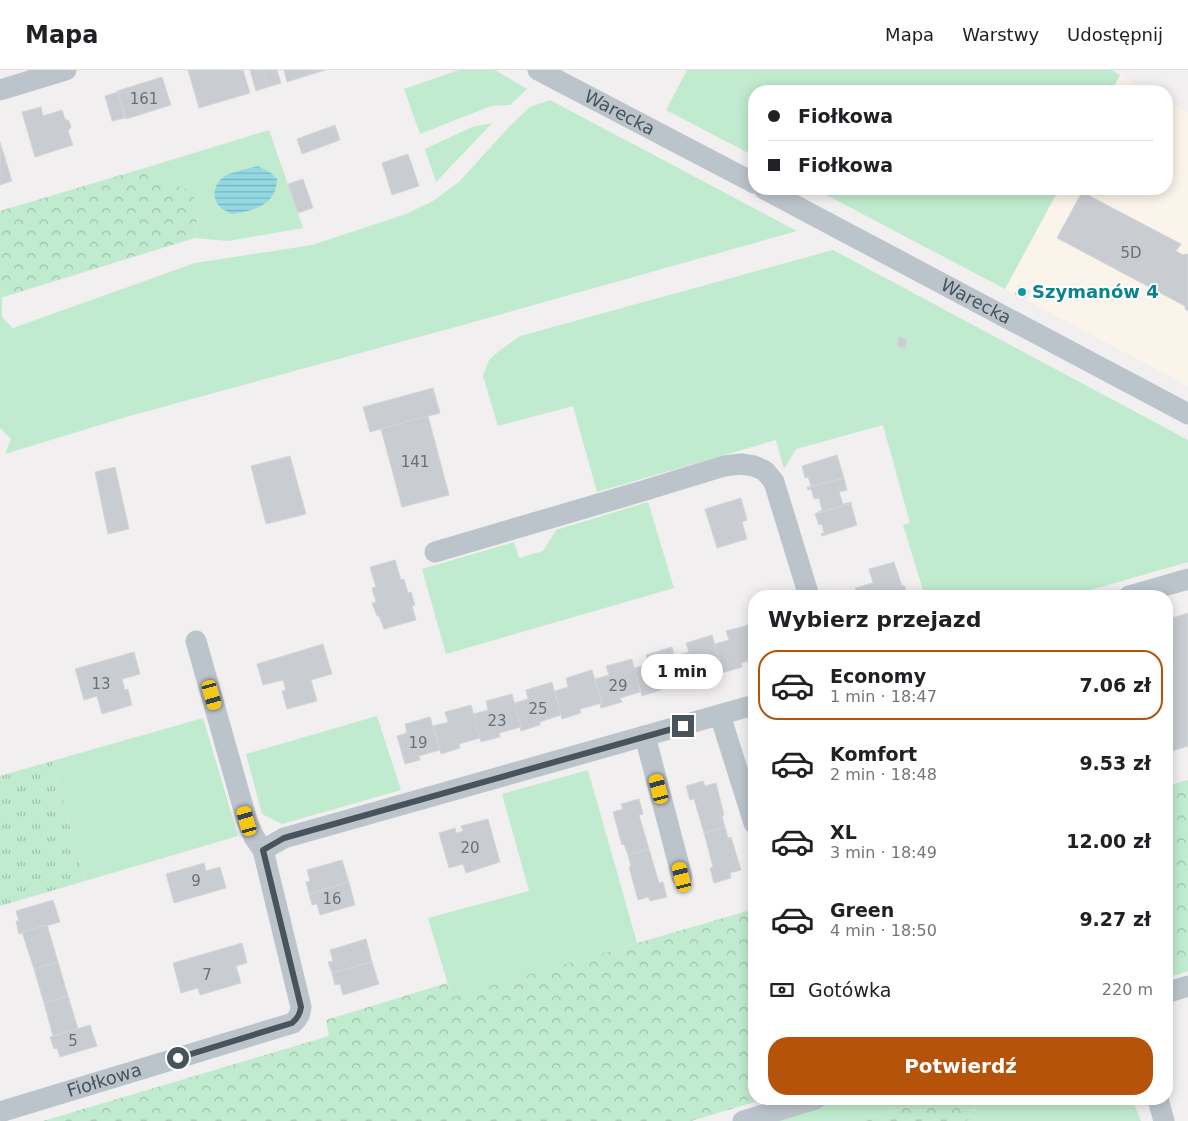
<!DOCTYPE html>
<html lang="pl">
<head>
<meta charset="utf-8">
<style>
	:root { --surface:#fff; --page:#f2f2f2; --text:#202124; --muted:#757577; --line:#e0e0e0; --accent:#b45309 }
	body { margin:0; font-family:"DejaVu Sans",sans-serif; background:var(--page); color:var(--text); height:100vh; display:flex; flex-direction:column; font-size:19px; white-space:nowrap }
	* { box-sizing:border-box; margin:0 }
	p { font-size:16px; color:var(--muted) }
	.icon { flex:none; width:28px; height:28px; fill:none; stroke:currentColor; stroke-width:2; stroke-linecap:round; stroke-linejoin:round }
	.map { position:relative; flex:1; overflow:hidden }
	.details { position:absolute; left:748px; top:520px; width:425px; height:515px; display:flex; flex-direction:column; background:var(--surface); border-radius:20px; box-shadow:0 2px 12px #0003 }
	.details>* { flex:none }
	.guide { position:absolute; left:748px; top:15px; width:425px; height:110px; border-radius:20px; box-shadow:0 2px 12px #0003; display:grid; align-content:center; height:110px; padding:0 20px; background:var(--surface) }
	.end { position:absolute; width:22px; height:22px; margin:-11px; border:6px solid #49535b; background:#fff; box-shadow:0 0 0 2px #fff }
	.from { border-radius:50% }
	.bubble { position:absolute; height:35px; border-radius:18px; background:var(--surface); box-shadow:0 2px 12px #0003; font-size:16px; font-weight:700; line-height:35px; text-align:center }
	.car { position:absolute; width:15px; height:30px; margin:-15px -8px; border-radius:6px; box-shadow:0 0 4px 1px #0007; background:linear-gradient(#f5c518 24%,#345 0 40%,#f5c518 0 76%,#345 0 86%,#f5c518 0) }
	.guide b { display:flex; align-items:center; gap:18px; height:48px; font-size:19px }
	.guide b+b { border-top:1px solid var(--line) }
	.guide i { width:12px; height:12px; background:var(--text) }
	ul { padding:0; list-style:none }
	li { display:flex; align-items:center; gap:15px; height:70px; margin:0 10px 8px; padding:0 10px; border:2px solid transparent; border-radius:20px }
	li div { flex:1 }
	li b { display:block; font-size:19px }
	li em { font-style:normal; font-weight:700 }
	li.current { border-color:var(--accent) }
	li>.icon { width:45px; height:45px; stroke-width:1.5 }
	h2 { padding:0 20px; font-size:22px; line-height:60px }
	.pay { display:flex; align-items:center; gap:12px; height:55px; padding:0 20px; font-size:19px }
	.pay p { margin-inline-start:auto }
	.cta { display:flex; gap:10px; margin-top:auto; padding:10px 20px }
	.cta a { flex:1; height:58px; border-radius:20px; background:var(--accent); color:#fff; font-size:20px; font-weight:700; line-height:58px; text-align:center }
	header { display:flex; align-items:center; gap:30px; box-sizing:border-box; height:70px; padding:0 25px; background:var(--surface); border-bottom:1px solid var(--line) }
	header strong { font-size:24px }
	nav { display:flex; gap:28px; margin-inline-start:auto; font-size:18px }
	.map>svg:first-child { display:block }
</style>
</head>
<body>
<header>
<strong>Mapa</strong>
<nav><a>Mapa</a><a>Warstwy</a><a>Udostępnij</a></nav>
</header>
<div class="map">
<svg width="1188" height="1051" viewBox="0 0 1188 1051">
	<defs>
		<pattern id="forest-crowns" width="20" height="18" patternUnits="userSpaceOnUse" patternTransform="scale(1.25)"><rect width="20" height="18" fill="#c1ebce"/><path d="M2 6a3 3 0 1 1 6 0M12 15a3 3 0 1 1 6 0" fill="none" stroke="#9fc1aa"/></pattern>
		<pattern id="park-tufts" width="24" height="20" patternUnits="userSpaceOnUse" patternTransform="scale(1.25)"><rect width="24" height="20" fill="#c1ebce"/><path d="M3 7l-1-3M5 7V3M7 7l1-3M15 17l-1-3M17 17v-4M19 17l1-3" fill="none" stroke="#9fc1aa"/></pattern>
		<pattern id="water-rules" width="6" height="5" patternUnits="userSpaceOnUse" patternTransform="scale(1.25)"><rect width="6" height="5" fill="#92d9e4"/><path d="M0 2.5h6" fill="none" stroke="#79b3bc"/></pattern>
	</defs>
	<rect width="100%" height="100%" fill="#f1efef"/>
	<g fill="#faf4ea">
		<polygon points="1120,5 1150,21 1111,21"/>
		<polygon points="1166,30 1188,42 1188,316 1005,219 1059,119 1166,119"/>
	</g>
	<g fill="#c1ebce">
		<polygon points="459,0 495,0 527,19 510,35 491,36 420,64 404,19"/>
		<polygon points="687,0 1111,0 1120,5 1111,21 754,21 754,86 666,40"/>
		<polygon points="550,30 797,161 470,253 126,347 5,384 11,369 0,358 0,228 2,228 2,247 13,258 195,193 312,175 406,144 433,131 459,112 508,58 530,37"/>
		<polygon points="492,53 436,112 425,79 472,57"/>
		<polygon points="269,60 303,158 228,171 195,168 198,149 174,115 162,111 153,105 148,97"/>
		<polygon points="815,119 1059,119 1005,219"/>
		<polygon points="833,180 1188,370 1188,492 1070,526 925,526 903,455 910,453 883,355 796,379 784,399 776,370 597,422 573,336 498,356 483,306 489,290 499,281 520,266"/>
		<polygon points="648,432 674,518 446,584 422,499 514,472 519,488 543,481 556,460"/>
		<polygon points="377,646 401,720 282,754 262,744 246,684"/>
		<polygon points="203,648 238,766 85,811 52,691"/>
		<polygon points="588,700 637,873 452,928 428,848 529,821 502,724"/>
		<polygon points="844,1029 934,1029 872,1048 866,1051 772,1051"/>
		<polygon points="973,1029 1132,1029 1141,1051 966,1051 977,1045"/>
	</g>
	<g fill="url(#forest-crowns)">
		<path d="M148,97C154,107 161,110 172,114C177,116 183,118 187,120C202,130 197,153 195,168L0,228V141Z"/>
		<polygon points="1188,710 1188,901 1166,908 1166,716"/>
		<polygon points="754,839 754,1029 765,1029 691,1051 43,1051 329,966 326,950 447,913 452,927"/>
		<polygon points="934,1029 973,1029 977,1046 966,1051 866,1051 872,1048"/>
	</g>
	<polygon fill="url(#park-tufts)" points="52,691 85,811 0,836 0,706"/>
	<path fill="url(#water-rules)" d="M258,96L271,103L277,109C276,136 254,140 232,144C228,142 224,140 221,138C210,128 214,111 227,105C236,101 248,99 258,96Z"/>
	<g fill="#c9ccd1" stroke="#d3d6da">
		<polygon points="188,0 243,0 250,23 199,38"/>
		<polygon points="250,0 263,0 268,17 256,21"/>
		<polygon points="263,0 277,0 281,13 268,17"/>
		<polygon points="284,0 325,0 287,12"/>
		<polygon points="162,7 171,35 126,49 117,21"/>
		<polygon points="118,22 125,48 112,51 105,26"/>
		<polygon points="41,37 43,46 62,40 65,49 69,51 71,57 68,61 73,75 35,87 22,42"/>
		<polygon points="335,55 340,70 302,84 297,69"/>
		<polygon points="0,72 12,111 0,115"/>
		<polygon points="408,84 419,116 392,125 382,93"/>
		<polygon points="303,109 313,138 298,143 288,114"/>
		<polygon points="1082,122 1181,174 1176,181 1183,185 1188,184 1188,241 1185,239 1185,236 1057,168"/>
		<polygon points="1019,216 1029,221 1025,228 1015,224"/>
		<polygon points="899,267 907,270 905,278 897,276"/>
		<polygon points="433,318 440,343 370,362 363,337"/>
		<polygon points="428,346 449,425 402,437 381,359"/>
		<polygon points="837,385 844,408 807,418 807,417 811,416 808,407 805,408 802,396"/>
		<polygon points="290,386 306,444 266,454 251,396"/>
		<polygon points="115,397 129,459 108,464 95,402"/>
		<polygon points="844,408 847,420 839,422 843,434 851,432 852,433 815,444 822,440 819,428 814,429 811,419 808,420 807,418"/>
		<polygon points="741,428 747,450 742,452 747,469 717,478 705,439"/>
		<polygon points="852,433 852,434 851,434 857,455 822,466 821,464 824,463 822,454 819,455 815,444"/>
		<polygon points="395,490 401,510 404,509 408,523 411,522 415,535 412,536 416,550 384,559 379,546 377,546 372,533 376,532 372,518 376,517 370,497"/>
		<polygon points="894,492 902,516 904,515 908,526 858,526 855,518 873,513 869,499"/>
		<polygon points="1188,543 1188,676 1166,683 1166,550"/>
		<polygon points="752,554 754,558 754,589 741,593 742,597 722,603 715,574 729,570 726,561"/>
		<polygon points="712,565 722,598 700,605 702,609 682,614 675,586 689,582 686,573"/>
		<polygon points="323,574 332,604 311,610 317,631 287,639 282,621 286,620 283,610 263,615 257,594"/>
		<polygon points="672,577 681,610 660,616 661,620 642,626 634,598 649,594 646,585"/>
		<polygon points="134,582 140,604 122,609 125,620 128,619 132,635 102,644 97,626 84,630 75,599"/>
		<polygon points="632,589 640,622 620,628 622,632 601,638 600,634 602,633 595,609 609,605 606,596"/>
		<polygon points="592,600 602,633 580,639 581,643 562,649 555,621 568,617 566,608"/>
		<polygon points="552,612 561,645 540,652 540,655 521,661 520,657 521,657 514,633 528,629 526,620"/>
		<polygon points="512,624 521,657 499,663 500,667 481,672 473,644 488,640 486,631"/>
		<polygon points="471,635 480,668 459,674 460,678 441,684 433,656 448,652 445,642"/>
		<polygon points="430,647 440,680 419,686 420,690 405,694 397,666 407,663 405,654"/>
		<polygon points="703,711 705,716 716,713 724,745 722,746 725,757 704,763 694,729 690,730 686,716"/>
		<polygon points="639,729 643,744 639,745 649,779 628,785 624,774 622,775 613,742 623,739 621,734"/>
		<polygon points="488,749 500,792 466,803 463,794 449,798 439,763 455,758 456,763 463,761 461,756"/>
		<polygon points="725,757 728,768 731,767 741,800 730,803 731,808 714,813 710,798 713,797 704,763"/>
		<polygon points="649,779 659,813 663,812 667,827 650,831 648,827 638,830 629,797 631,796 628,785"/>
		<polygon points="342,790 349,812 309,824 306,812 310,811 307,800"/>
		<polygon points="204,793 206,801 220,797 226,818 174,833 166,804"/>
		<polygon points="349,812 355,835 320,845 317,834 312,835 309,824"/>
		<polygon points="53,830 60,852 19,864 16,851 19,851 16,841"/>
		<polygon points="47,855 58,892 34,899 22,862"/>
		<polygon points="366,869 372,892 332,903 328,892 333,891 330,880"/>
		<polygon points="242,873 247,893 236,896 241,913 200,925 198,918 181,923 173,893"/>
		<polygon points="58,892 68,926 44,933 34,899"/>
		<polygon points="372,892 379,914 343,925 340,914 335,915 332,903"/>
		<polygon points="68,926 78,959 53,966 44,933"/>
		<polygon points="90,955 97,976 60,987 57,978 54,979 50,967"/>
	</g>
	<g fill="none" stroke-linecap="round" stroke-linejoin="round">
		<g stroke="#bcc4cb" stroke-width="21">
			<path id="s1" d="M538,0L754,113"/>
			<polyline points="0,20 66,0"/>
			<path id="s2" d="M764,119L1188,344"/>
			<polyline points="435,482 646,420 724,396 741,394 754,396 765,401 774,412 809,526"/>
			<polyline points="1129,526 1188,509"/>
			<polyline points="196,571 247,751 254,767 263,780"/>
			<polyline points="720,645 754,753"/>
			<polyline points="645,666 682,807"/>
			<polyline points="1166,923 1188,916"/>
			<polyline points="1158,1029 1164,1051"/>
			<path id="s3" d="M0,1042L293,953C298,948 300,945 301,937L263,780L284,768L754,635"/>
			<polyline points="743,1051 816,1029"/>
		</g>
	</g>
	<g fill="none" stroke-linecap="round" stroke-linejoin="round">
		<path stroke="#49535b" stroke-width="6" d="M178,988L292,953C298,948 300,944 301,937L263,780L284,768L683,656"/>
	</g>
	<circle fill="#0f9aa8" stroke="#fff" stroke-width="2" cx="1022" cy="222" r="5"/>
	<g text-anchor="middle" stroke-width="4" stroke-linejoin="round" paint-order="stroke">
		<g font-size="15" fill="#697178">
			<text x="144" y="34">161</text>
			<text x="1131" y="188">5D</text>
			<text x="415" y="397">141</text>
			<text x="101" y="619">13</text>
			<text x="618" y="621">29</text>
			<text x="538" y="644">25</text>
			<text x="497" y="656">23</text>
			<text x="418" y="678">19</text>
			<text x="470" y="783">20</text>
			<text x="196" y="816">9</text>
			<text x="332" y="834">16</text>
			<text x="207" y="910">7</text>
			<text x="73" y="976">5</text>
		</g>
		<g font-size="18" fill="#49535b" stroke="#fff">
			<text dy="6" stroke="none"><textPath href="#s1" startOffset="92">Warecka</textPath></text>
			<text dy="6" stroke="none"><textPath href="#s2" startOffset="240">Warecka</textPath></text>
			<text dy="6" stroke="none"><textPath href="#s3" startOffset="109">Fiołkowa</textPath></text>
		</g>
		<g font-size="18" font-weight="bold" fill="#0d838f" stroke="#fff" text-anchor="start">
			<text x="1032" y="228">Szymanów 4</text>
		</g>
	</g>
</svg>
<i class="end from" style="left:178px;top:988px"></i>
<i class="end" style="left:683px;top:656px"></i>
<div class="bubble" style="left:641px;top:584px;width:82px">1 min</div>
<i class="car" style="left:212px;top:625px;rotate:164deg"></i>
<i class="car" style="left:659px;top:719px;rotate:345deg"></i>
<i class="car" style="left:247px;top:751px;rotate:344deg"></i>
<i class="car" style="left:682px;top:807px;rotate:346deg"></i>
<div class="guide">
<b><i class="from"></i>Fiołkowa</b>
<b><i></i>Fiołkowa</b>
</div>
<section class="details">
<h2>Wybierz przejazd</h2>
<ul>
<li class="current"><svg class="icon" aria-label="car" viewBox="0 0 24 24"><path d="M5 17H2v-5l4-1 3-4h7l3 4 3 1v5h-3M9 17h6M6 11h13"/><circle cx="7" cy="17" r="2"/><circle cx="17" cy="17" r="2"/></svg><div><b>Economy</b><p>1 min · 18:47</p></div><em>7.06 zł</em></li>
<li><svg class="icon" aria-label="car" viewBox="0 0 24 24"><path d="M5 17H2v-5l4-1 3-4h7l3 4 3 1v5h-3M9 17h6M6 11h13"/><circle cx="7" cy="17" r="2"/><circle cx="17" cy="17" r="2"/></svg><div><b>Komfort</b><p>2 min · 18:48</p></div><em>9.53 zł</em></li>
<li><svg class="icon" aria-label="car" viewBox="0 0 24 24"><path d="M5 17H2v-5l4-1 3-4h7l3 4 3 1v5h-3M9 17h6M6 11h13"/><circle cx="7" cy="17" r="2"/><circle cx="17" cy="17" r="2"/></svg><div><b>XL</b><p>3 min · 18:49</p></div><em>12.00 zł</em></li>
<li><svg class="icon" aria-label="car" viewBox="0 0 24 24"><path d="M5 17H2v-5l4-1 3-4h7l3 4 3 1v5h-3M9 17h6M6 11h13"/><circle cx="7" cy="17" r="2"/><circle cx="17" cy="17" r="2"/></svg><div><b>Green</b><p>4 min · 18:50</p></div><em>9.27 zł</em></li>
</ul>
<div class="pay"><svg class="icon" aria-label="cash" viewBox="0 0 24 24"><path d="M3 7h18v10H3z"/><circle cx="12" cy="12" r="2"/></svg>Gotówka<p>220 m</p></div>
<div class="cta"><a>Potwierdź</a></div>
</section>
</div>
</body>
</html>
